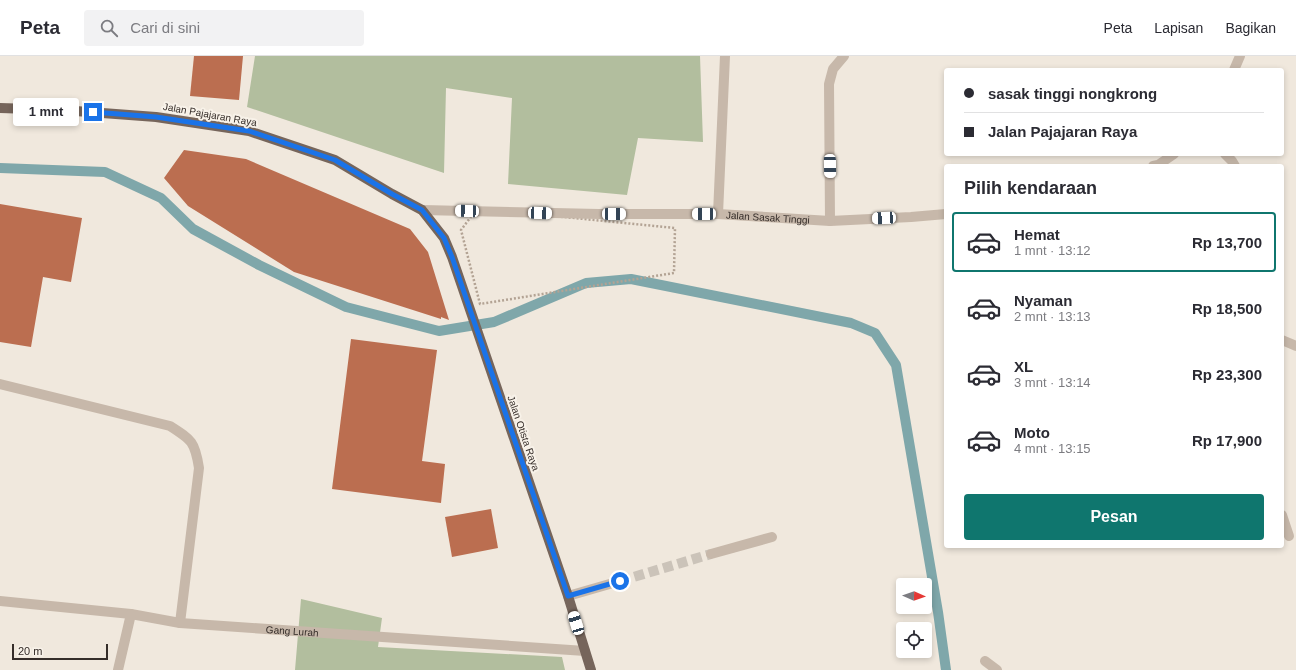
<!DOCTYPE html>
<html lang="id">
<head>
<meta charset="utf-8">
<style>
	:root { --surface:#fff; --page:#f2f2f3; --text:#2b2b33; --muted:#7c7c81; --line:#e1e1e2; --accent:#0f766e }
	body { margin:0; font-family:Arial,sans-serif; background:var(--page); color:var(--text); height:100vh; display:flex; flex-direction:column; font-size:15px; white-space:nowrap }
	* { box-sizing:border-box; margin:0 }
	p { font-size:13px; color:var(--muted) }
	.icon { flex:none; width:22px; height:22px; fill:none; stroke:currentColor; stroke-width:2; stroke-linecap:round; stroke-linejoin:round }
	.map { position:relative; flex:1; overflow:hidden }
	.drawer { position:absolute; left:944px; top:108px; width:340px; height:384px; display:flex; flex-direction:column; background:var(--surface); border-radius:4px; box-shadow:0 2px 6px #0003 }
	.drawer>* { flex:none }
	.hud { position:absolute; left:944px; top:12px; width:340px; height:88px; border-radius:4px; box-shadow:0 2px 6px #0003; display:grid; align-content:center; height:88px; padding:0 20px; background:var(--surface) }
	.needle { width:26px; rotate:92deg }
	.fabs { position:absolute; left:896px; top:522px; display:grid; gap:8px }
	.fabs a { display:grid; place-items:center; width:36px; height:36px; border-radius:4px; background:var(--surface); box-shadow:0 2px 6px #0003; font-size:20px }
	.scale { position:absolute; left:12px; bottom:10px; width:96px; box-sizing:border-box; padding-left:4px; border:2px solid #352d29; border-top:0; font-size:11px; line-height:14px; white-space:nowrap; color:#352d29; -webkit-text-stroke:3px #f8f2e9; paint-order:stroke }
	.end { position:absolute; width:18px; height:18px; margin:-9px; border:5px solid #1a73e8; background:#fff; box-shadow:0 0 0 2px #fff }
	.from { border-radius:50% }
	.bubble { position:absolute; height:28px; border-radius:4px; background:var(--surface); box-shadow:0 2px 6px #0003; font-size:13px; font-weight:800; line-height:28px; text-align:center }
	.car { position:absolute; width:12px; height:24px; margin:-12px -6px; border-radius:5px; box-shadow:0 0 3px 1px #0007; background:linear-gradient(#fff 24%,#345 0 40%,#fff 0 76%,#345 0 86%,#fff 0) }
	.hud b { display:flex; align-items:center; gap:14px; height:38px; font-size:15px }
	.hud b+b { border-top:1px solid var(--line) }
	.hud i { width:10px; height:10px; background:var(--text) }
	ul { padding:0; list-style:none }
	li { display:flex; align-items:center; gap:12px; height:60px; margin:0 8px 6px; padding:0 12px; border:2px solid transparent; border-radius:4px }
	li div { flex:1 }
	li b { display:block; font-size:15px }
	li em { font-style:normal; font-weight:800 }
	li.active { border-color:var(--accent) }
	li>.icon { width:36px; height:36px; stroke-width:1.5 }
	h2 { padding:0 20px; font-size:18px; line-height:48px }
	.action { display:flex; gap:8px; margin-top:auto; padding:8px 20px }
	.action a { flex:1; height:46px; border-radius:4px; background:var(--accent); color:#fff; font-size:16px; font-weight:800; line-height:46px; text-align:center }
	header { display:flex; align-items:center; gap:24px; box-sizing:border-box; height:56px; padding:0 20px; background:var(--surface); border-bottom:1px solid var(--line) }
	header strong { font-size:19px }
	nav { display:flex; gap:22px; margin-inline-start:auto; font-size:14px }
	.search { width:280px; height:36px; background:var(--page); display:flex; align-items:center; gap:10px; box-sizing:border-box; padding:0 14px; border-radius:4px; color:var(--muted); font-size:15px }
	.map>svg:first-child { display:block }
</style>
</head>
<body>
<header>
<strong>Peta</strong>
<div class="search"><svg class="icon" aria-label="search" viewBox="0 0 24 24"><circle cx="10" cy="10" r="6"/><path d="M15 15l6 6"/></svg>Cari di sini</div>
<nav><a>Peta</a><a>Lapisan</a><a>Bagikan</a></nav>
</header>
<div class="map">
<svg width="1296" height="614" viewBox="0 0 1296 614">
	<rect width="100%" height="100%" fill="#f0e8dd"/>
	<g fill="#b2be9e">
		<polygon points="255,0 700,0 703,86 638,82 627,139 508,128 512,42 446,32 444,117 247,51"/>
		<polygon points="301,543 382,562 378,591 562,601 565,614 295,614"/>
	</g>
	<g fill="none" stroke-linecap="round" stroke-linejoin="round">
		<polyline stroke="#7fa7aa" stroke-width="10" points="0,112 105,116 161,142 193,173 259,209 346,251 439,275 494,266 586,227 631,223 851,267 875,277 896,309 938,556 946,614"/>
	</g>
	<g fill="#bb6e50">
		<polygon points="194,0 243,0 239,44 190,40"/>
		<polygon points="184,94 246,103 410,173 428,196 449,264 441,261 441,263 294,216 188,150 164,122"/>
		<polygon points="0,148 82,162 71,226 43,221 31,291 0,286"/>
		<polygon points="351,283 437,294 422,405 445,408 441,447 332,433"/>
		<polygon points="491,453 498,492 452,501 445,461"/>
	</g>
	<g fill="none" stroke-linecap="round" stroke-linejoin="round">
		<polyline stroke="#cbc3b9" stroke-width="10" stroke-dasharray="10 5" stroke-linecap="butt" points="620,525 711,498"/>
		<polygon stroke="#b3a394" stroke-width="2.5" stroke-dasharray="2 2" stroke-linecap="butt" points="493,154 675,172 674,217 480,248 461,174 473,158"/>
		<g stroke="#c7b8aa" stroke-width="10">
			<polyline points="1234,14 1240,0"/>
			<polyline points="1225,98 1232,105 1235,110"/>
			<polyline points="1153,110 1158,109 1174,98"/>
			<path id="s1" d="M422,154L599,158H718L830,165L911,161L946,158"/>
			<polyline points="718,158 725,0"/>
			<polyline points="830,165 829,28 833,13 844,0"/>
			<polyline points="1282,284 1296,290"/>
			<path d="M0,328L170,370C192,384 195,386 199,412L180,567"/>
			<polyline points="1282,459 1289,480"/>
			<polyline points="711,498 772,481"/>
			<polyline points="568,540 620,525"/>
			<path id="s2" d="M0,545L131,558L180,567L585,595"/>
			<polyline points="985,605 997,614"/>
			<polyline points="118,614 131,558"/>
		</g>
		<polyline stroke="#76655b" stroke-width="10" points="0,52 62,54 156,61 249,75 335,104 392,138 422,154 444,182 452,201 568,540 591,614"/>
	</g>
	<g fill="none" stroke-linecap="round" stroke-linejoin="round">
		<polyline stroke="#1a73e8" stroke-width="5" points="93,56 156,61 249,75 335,104 392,138 422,154 444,182 452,201 568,540 620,525"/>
	</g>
	<g text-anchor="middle" stroke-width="4" stroke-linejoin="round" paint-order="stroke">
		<g font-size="10" fill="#352d29" stroke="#f8f2e9">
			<text transform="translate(210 58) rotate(10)" y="4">Jalan Pajajaran Raya</text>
			<text dy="4" stroke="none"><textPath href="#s1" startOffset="346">Jalan Sasak Tinggi</textPath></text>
			<text transform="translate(524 377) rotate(71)" y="4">Jalan Otista Raya</text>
			<text dy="4" stroke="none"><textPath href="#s2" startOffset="294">Gang Lurah</textPath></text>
		</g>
	</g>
</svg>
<div class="fabs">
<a><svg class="needle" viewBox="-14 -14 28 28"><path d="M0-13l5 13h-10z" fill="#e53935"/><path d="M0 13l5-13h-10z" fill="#7c7c81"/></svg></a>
<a><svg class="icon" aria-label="locate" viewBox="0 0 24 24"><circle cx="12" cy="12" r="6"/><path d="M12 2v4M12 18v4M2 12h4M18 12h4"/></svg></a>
</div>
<div class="scale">20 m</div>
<i class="end from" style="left:620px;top:525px"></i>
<i class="end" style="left:93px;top:56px"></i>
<div class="bubble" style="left:13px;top:42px;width:66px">1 mnt</div>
<i class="car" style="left:830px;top:110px;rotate:179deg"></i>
<i class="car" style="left:467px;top:155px;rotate:272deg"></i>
<i class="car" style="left:540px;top:157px;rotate:92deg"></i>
<i class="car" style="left:614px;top:158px;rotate:90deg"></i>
<i class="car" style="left:704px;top:158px;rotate:270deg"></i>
<i class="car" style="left:884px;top:162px;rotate:267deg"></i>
<i class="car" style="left:576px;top:567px;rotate:343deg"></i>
<div class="hud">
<b><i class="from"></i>sasak tinggi nongkrong</b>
<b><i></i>Jalan Pajajaran Raya</b>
</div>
<section class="drawer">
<h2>Pilih kendaraan</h2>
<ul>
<li class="active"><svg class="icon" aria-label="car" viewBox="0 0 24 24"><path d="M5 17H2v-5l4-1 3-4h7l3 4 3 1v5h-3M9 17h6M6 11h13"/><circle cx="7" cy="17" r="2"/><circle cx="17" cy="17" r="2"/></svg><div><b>Hemat</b><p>1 mnt · 13:12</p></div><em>Rp 13,700</em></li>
<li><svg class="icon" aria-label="car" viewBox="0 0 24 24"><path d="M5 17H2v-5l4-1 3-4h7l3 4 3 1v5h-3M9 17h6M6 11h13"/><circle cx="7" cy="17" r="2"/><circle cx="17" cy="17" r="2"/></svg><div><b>Nyaman</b><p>2 mnt · 13:13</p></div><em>Rp 18,500</em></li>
<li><svg class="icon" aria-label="car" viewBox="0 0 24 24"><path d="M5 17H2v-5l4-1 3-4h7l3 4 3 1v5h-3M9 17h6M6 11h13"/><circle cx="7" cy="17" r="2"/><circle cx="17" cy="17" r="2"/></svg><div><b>XL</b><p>3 mnt · 13:14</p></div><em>Rp 23,300</em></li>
<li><svg class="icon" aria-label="car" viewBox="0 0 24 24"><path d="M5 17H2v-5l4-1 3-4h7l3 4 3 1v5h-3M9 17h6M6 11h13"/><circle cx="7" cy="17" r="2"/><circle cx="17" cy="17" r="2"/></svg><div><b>Moto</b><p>4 mnt · 13:15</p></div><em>Rp 17,900</em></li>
</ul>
<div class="action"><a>Pesan</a></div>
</section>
</div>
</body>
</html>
